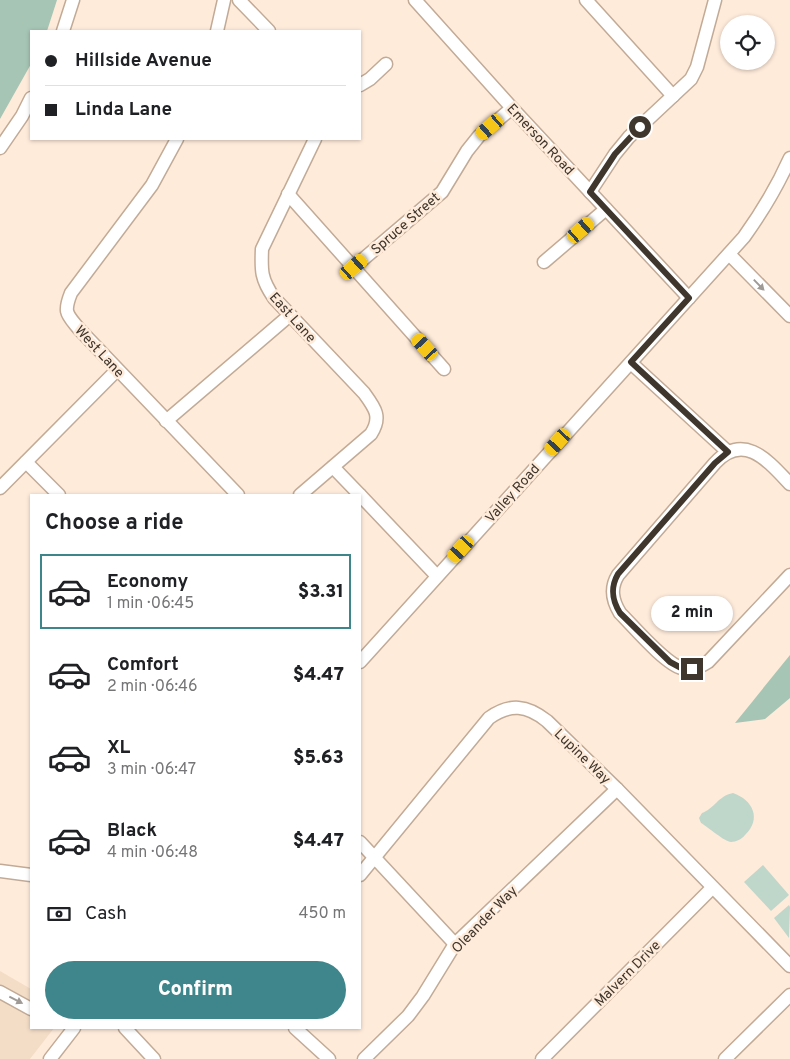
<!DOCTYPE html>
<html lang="en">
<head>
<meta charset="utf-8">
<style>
	:root { --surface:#fff; --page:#f2f2f2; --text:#202124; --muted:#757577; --line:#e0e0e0; --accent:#3e868b }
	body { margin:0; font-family:Overpass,sans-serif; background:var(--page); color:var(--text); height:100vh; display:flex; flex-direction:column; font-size:19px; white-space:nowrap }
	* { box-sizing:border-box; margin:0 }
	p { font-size:16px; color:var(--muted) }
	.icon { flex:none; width:28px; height:28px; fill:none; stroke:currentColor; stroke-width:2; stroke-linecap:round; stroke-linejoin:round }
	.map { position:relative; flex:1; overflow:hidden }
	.panel { position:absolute; left:30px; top:494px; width:331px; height:535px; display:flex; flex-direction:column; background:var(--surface); border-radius:0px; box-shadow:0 1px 4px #0004 }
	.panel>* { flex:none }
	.banner { position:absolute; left:30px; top:30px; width:331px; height:110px; border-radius:0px; box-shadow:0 1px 4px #0004; display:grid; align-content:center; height:110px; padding:0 15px; background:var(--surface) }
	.controls { position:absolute; left:720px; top:15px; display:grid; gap:10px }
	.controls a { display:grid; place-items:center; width:55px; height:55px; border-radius:50%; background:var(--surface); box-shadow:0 1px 4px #0004; font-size:25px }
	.end { position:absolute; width:22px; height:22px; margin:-11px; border:6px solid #3f362d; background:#fff; box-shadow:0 0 0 2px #fff }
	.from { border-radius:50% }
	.bubble { position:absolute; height:35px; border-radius:18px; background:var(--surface); box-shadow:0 1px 4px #0004; font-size:16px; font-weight:800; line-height:35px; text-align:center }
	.car { position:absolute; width:15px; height:30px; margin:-15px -8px; border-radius:6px; box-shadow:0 0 4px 1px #0007; background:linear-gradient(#f5c518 24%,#345 0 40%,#f5c518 0 76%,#345 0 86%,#f5c518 0) }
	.banner b { display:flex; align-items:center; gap:18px; height:48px; font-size:19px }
	.banner b+b { border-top:1px solid var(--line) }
	.banner i { width:12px; height:12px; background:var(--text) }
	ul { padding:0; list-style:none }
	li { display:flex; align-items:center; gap:15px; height:75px; margin:0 10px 8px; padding:0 5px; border:2px solid transparent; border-radius:0px }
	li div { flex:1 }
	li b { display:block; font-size:19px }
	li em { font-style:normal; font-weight:800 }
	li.on { border-color:var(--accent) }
	li>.icon { width:45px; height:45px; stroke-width:1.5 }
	h2 { padding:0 15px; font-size:22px; line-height:60px }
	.pay { display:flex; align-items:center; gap:12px; height:55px; padding:0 15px; font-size:19px }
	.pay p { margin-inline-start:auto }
	.button { display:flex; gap:10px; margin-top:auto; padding:10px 15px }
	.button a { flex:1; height:58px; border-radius:30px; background:var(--accent); color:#fff; font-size:20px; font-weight:800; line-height:58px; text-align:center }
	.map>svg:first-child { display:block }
</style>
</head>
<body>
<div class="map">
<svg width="790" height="1059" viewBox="0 0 790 1059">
	<rect width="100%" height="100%" fill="#ffebda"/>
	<polygon fill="#f4ddc7" points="0,971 31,989 31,1028 54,1028 30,1059 0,1059"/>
	<g fill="#bfd6ca">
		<path d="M733,793C753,800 762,819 745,835C742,839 736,842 731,842C725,842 708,827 701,823L699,818L702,813C714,809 718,796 733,793Z"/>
		<polygon points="763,865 789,895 771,911 744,882"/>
		<polygon points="789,905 790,907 789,938 774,918"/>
	</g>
	<g fill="#a6c5b4">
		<polygon points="0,0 57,0 47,31 31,31 31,64 0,119"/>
		<polygon points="790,655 790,698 765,719 735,723"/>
	</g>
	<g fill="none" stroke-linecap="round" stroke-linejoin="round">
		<g stroke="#c2ab96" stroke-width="15">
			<g id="minor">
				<polyline points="239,0 269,31"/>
				<polyline points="415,0 512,108 689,298"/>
				<polyline points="586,0 673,96"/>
				<polyline points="63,31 73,0"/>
				<polyline points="217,31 224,0"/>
				<polyline points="360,85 370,79 386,64"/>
				<path d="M177,139L152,185L71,293C63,313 67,314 79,329L238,495"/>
				<polyline points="0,148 22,116 31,98"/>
				<polyline points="590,192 615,154 629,137 691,79 697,67 715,0"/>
				<polyline points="288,194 444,369"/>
				<polyline points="729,254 790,316"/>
				<polyline points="544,262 606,209"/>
				<polyline points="354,267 442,192 467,151 479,136 512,108"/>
				<polyline points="631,363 728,452"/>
				<polyline points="166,421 290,315"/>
				<polyline points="26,462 59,495"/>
				<polyline points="333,467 360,495"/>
				<path d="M790,484C769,462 744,431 715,463L618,575C610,588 612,600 620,613C633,626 666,665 682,668C692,671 700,667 708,662L790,575"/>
				<polyline points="0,488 117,370"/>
				<path d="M300,495L371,434C382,417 375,408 364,393L274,298C261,279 261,271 262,249L315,139"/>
				<polyline points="360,495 437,576"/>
				<path d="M360,662L744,237C762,212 777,187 790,158"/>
				<polyline points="360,842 455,944"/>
				<polyline points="0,871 31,875"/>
				<path d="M360,875L489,718C510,703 527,705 547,721L617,789L790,966"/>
				<polyline points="0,992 31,1009"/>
				<polyline points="125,1028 154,1059"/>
				<polyline points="295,1028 329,1059"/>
				<polyline points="50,1059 74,1028"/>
				<polyline points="364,1059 408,1016 423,996 455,944 617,789"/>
				<polyline points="542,1059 712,888"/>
				<polyline points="725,1059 790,995"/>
			</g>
		</g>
		<use href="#minor" stroke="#fff" stroke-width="12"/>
	</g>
	<defs><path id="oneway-solid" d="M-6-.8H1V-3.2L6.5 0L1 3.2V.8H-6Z" transform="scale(1.25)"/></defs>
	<g fill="#9f9a96">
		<use href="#oneway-solid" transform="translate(759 285) rotate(46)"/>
		<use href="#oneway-solid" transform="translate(16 1000) rotate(27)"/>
	</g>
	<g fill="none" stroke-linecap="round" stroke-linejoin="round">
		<path stroke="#3f362d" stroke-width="6" d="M640,127L615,154L590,192L689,298L631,362L728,452L715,463L618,574C610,588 612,600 620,613L670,662L683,669H692"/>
	</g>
	<g text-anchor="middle" stroke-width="5" stroke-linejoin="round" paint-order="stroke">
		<g font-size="14" fill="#3f362d" stroke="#ffebda">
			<text transform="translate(541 139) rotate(47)" y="5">Emerson Road</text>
			<text transform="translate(405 223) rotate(-41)" y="5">Spruce Street</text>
			<text transform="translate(293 317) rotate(48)" y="5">East Lane</text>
			<text transform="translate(100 351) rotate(47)" y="5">West Lane</text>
			<text transform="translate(512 493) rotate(-48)" y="5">Valley Road</text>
			<text transform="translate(583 756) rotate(44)" y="5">Lupine Way</text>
			<text transform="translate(484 919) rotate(-46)" y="5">Oleander Way</text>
			<text transform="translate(627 973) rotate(-45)" y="5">Malvern Drive</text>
		</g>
	</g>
</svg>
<div class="controls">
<a><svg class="icon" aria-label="locate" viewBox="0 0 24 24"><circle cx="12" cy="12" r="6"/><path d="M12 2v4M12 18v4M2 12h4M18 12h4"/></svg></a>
</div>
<i class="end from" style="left:640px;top:127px"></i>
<i class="end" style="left:692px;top:669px"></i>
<div class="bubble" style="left:651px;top:596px;width:82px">2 min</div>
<i class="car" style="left:490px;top:127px;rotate:229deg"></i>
<i class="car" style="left:581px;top:230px;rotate:49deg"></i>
<i class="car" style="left:354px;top:267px;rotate:49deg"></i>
<i class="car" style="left:425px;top:347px;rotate:318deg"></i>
<i class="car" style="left:558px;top:442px;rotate:222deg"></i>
<i class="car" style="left:461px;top:549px;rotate:222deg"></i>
<div class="banner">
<b><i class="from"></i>Hillside Avenue</b>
<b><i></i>Linda Lane</b>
</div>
<section class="panel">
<h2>Choose a ride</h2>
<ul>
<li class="on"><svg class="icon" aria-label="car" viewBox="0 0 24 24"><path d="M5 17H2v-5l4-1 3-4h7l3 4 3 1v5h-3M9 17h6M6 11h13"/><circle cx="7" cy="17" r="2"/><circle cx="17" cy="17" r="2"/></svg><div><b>Economy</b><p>1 min · 06:45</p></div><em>$3.31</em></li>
<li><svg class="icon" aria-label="car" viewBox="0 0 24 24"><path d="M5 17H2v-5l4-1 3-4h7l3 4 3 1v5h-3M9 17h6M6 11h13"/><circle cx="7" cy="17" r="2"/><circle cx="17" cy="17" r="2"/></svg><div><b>Comfort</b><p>2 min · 06:46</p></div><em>$4.47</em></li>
<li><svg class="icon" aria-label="car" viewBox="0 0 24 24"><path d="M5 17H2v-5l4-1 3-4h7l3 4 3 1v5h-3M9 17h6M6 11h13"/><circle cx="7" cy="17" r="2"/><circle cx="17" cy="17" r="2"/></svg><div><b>XL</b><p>3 min · 06:47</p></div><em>$5.63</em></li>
<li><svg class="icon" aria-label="car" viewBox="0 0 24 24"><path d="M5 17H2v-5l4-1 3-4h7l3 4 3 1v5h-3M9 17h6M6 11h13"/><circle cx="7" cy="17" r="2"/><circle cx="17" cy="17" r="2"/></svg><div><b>Black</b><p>4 min · 06:48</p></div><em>$4.47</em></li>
</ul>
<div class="pay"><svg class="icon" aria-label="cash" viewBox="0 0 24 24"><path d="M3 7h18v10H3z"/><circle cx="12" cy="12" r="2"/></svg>Cash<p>450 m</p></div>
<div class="button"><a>Confirm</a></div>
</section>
</div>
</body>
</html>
